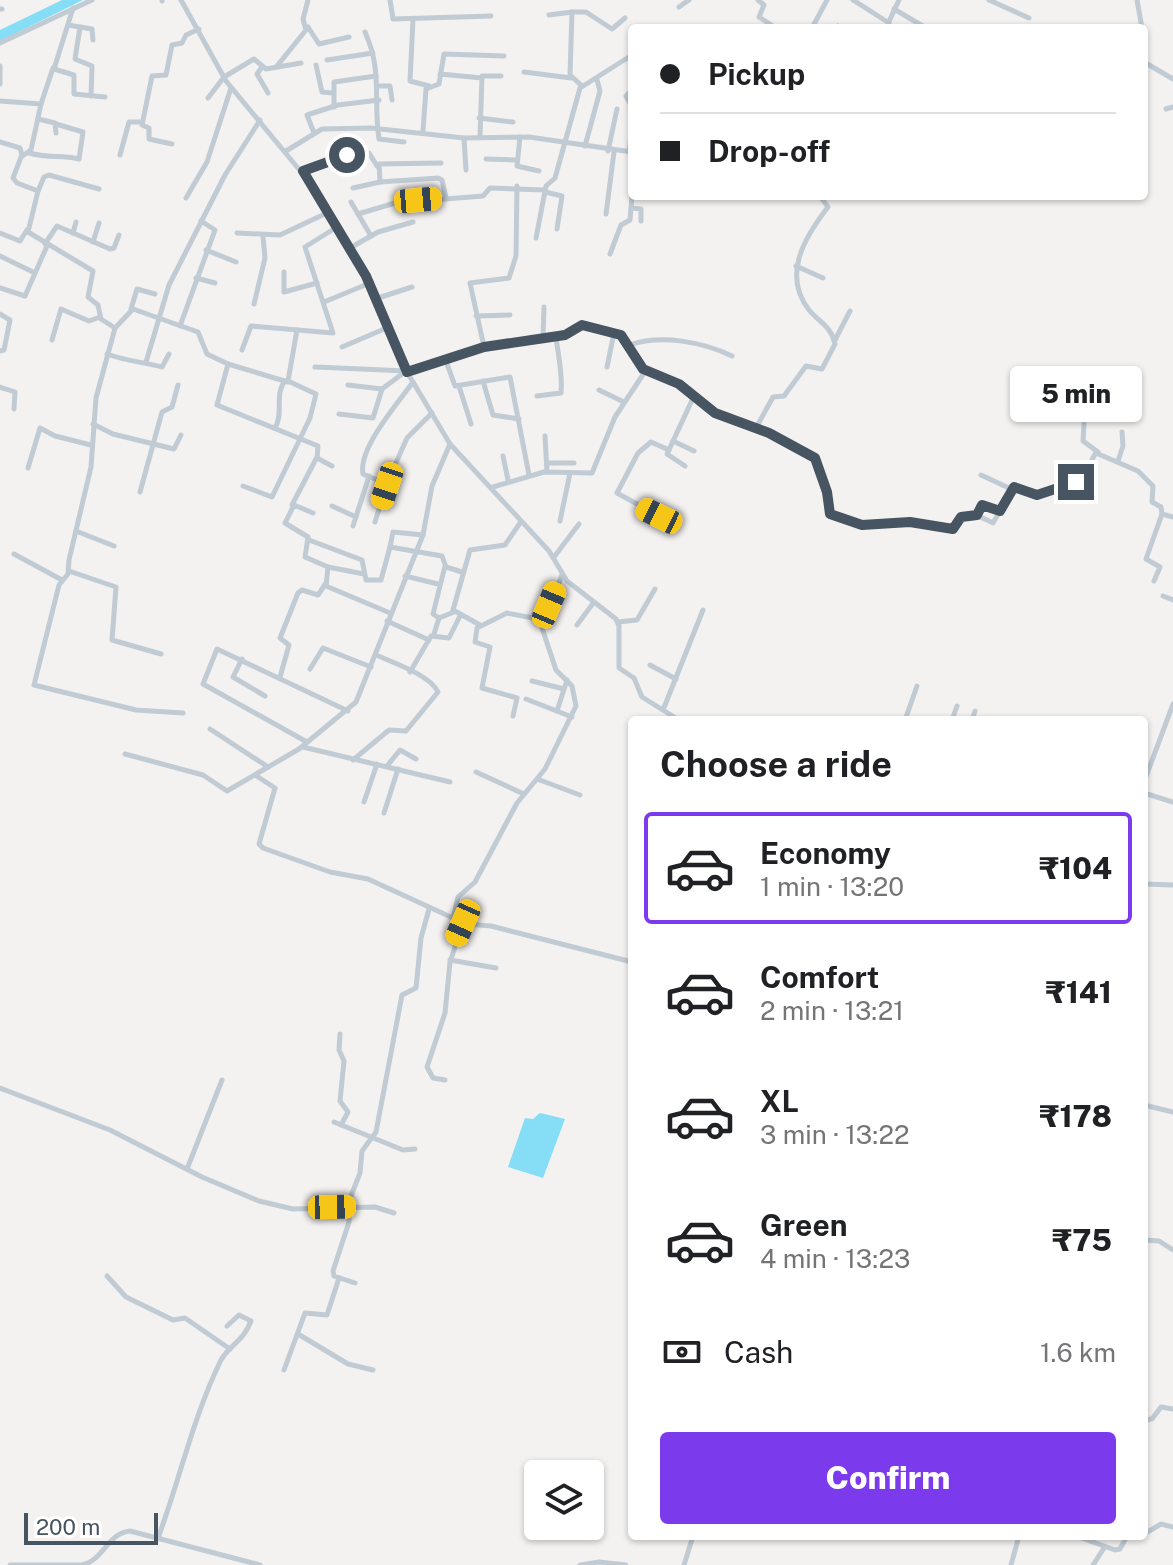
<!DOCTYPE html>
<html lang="en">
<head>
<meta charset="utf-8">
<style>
	:root { --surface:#fff; --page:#f2f2f2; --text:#202124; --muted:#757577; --line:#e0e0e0; --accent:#7c3aed }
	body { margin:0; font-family:"Public Sans",sans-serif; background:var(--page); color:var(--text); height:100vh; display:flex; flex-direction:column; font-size:30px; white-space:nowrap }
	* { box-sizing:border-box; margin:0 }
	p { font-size:26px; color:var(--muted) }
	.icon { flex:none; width:44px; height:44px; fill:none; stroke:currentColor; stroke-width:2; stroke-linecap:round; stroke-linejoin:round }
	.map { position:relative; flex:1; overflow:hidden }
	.sheet { position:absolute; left:628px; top:716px; width:520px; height:824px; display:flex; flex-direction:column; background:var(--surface); border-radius:8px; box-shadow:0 2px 6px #0004 }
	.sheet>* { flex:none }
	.hud { position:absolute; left:628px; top:24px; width:520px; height:176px; border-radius:8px; box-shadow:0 2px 6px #0004; display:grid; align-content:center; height:176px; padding:0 32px; background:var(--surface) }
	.buttons { position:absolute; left:524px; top:1460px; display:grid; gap:16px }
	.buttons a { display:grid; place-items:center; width:80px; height:80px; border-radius:8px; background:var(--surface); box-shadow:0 2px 6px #0004; font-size:40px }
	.scale { position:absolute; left:24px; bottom:20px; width:134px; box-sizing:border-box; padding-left:8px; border:4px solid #475461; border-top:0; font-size:22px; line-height:28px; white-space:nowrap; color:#475461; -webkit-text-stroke:6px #fff; paint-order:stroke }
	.end { position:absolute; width:36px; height:36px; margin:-18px; border:10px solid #475461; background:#fff; box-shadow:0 0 0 4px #fff }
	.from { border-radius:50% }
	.bubble { position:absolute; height:56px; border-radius:8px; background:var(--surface); box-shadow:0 2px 6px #0004; font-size:26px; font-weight:800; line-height:56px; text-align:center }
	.car { position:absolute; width:24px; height:48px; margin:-24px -12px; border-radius:10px; box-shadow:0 0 6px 2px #0007; background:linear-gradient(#f5c518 24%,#345 0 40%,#f5c518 0 76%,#345 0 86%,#f5c518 0) }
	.hud b { display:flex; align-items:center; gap:28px; height:76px; font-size:30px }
	.hud b+b { border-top:2px solid var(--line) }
	.hud i { width:20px; height:20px; background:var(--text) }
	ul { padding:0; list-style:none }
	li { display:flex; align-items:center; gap:24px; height:112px; margin:0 16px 12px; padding:0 16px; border:4px solid transparent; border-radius:8px }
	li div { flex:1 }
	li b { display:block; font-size:30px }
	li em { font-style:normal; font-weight:800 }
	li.selected { border-color:var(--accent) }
	li>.icon { width:72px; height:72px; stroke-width:1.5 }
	h2 { padding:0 32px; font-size:36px; line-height:96px }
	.pay { display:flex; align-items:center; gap:20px; height:88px; padding:0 32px; font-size:30px }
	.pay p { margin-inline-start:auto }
	.cta { display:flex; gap:16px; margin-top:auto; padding:16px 32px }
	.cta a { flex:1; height:92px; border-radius:8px; background:var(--accent); color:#fff; font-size:32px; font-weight:800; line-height:92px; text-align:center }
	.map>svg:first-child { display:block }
</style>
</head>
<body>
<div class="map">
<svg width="1173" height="1565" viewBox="0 0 1173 1565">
	<rect width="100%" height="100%" fill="#f4f1f1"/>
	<g fill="#85ddf6">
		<polygon points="62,0 83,0 0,41 0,30"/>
		<polygon points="540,1113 565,1119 543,1178 508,1167 525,1118 533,1119"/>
	</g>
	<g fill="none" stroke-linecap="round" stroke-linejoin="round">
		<g stroke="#c0cbd4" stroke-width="5">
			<polyline points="162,0 162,1"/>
			<polyline points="181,0 226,81 316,190 366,276 407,372 450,444 549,551 567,581 616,619 619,626 619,668 634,678 642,697 679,720"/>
			<polyline points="390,0 393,19 491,16"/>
			<polyline points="758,0 764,5 759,17 776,28"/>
			<polyline points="853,0 889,23"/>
			<polyline points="989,0 1029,18"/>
			<polyline points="1137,0 1142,28"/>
			<polyline points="679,7 689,0"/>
			<polyline points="73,8 54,69 74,75 74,94 105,97"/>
			<polyline points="0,9 2,9"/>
			<polyline points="894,9 926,28"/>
			<polyline points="572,12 586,12 612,29 625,18"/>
			<polyline points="549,15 572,12 570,75 582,86"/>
			<polyline points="413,20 410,81 429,86"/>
			<polyline points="68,25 92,29 93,40"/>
			<polyline points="838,26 841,28"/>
			<polyline points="80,27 75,59 92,66 91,96"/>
			<polyline points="308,27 319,44 349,37"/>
			<polyline points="812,28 827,0"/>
			<polyline points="886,28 899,0"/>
			<path d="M365,32C383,72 373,100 379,139L404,142"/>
			<polyline points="0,43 92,0"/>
			<polyline points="327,60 373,53"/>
			<polyline points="1144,62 1173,79"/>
			<polyline points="316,65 322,92 333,93"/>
			<polyline points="0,66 0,84"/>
			<polyline points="277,66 306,30 303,19 308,0"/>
			<polyline points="262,67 257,74 268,93"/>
			<polyline points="524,72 571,78"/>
			<polyline points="440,74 482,78"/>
			<polyline points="377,86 390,86 392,100"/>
			<polyline points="632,90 626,96 632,107"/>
			<polyline points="208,98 224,77 254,59 266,69 301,63"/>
			<polyline points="0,101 41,104 31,150 21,157 13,178 17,183 38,191 28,232 93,271 88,297 98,305 101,319 115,328 96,398 91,467 69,560 68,574 59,585 34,685 136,710 183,713"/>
			<polyline points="41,104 53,68"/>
			<polyline points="334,107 334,82 376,76"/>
			<polyline points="1166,109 1173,107"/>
			<polyline points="479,118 513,122"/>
			<polyline points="38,119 55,123 56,133"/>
			<polyline points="423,131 426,89 439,84 444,54 504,56"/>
			<polyline points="314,133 307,115 338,105 379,100"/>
			<polyline points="480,137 482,76 501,76"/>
			<polyline points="520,137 517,166 539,171"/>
			<polyline points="464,138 466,170"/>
			<polyline points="0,142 20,148 22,155"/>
			<polyline points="172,144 149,139 149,128 142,125 152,76 166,75 172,45 182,43 186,35 199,29"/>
			<polyline points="585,146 600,91 597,80"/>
			<polyline points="286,151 322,129 371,128 464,138 529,137 632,152"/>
			<polyline points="608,151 617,109"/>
			<polyline points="629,152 632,129"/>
			<path d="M29,153C50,159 61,154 79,159L83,132L56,124"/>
			<polyline points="120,155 129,122 141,122"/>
			<polyline points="486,159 517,160"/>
			<polyline points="303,171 333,158 369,153 377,166"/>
			<polyline points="380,182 379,164 441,163"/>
			<polyline points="353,188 380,182 438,178 442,180 446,198"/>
			<polyline points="38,191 44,177 49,175 99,189"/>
			<polyline points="545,192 562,196 557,229"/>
			<polyline points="186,198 207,162 231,88"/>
			<polyline points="351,202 371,236"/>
			<polyline points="631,208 641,209 641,221"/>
			<polyline points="358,214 395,203 483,196 490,188 545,190"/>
			<polyline points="606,214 614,152"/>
			<polyline points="0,233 20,241 27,230"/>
			<polyline points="73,233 76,222"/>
			<polyline points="237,233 280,235 329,212"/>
			<polyline points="536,238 546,186 555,178 580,88 632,55"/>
			<polyline points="93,242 99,223"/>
			<polyline points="45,244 57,226 110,249 114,248 119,235"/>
			<polyline points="350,248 378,232 413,222"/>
			<polyline points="206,250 236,262"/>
			<polyline points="610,254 621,225 630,220 632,196"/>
			<polyline points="0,256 35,273"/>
			<polyline points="796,266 823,278"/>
			<polyline points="284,272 284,292 317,283"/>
			<polyline points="196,278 215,283"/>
			<polyline points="0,288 25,296 47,246"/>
			<polyline points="378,298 412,287"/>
			<polyline points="324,302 370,283"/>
			<polyline points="254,304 265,258 263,236"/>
			<polyline points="131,309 137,289 155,294"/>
			<polyline points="0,314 10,320 4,350 0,351"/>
			<polyline points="476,316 510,315"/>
			<polyline points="180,326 215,230 201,221"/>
			<polyline points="115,328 133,309 198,332 207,354 228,364 217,405 318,446 317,458 332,466"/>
			<polyline points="543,338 544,307"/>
			<polyline points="52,340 61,309 89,321 100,317"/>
			<polyline points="835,340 850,311"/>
			<path d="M630,345C661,334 703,342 732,356"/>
			<polyline points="342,347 389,327"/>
			<polyline points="484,347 470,283 509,278 516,256 517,186"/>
			<polyline points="242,350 251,326 333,333 305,247 337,227"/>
			<path d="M107,354C126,361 143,362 162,367L169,354"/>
			<polyline points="446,361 455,386 510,377 529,475"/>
			<polyline points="146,362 169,285 225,175 260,120"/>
			<polyline points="228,364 288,382"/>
			<polyline points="315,367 407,371"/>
			<polyline points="607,367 614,333"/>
			<path d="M407,372L484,347L565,335L586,325L624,337L646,370L679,384L715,413L769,433L815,458L831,516L862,525L910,522L950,529C970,513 967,510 993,523L1014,487L1037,495C1047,486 1067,490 1080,481C1088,476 1090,460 1096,453L1138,471L1153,486L1152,502L1161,507L1162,514L1173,517"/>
			<polyline points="483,381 493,415 519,419"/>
			<polyline points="348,385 382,389 406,371"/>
			<polyline points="459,386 471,424"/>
			<polyline points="0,387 15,392 14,409"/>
			<polyline points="599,390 624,402"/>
			<path d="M537,396L561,393C563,374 558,356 556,336"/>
			<polyline points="339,414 373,418 382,389"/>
			<polyline points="93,424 113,434 174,449 181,435"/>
			<polyline points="1084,424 1083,441 1098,452"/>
			<path d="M275,428C284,414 274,394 285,381"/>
			<path d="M756,428L773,397L784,396L806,366L822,369L835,344C831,326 820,323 809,310C782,275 804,238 828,207L820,196"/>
			<polyline points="545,436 547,472"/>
			<polyline points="673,441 694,451"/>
			<polyline points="503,456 508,480"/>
			<polyline points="1118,461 1123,446 1122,432"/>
			<polyline points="547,463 574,463"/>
			<polyline points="685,466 667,454 694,396"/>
			<polyline points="28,468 40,428 55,436 91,445"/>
			<polyline points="981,475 1011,489"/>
			<polyline points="387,483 407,438 432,413"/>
			<polyline points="243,486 272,497 310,418 316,394 288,381 297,330"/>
			<polyline points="493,487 544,472 592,473 615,417 646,370"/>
			<polyline points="140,492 162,412 172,407 178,385"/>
			<polyline points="292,505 317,457"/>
			<polyline points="332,506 356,517"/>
			<polyline points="313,513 294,505 285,523 308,537 305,557 328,567 326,586 390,613"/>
			<polyline points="977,515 984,504 1000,511"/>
			<polyline points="659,516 617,493 638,453 651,442 669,450"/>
			<polyline points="560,521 570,473"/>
			<path d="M375,522L387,484L363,474C358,448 398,403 413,382"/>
			<polyline points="353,526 369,476"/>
			<polyline points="76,531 114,546"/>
			<polyline points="309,540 362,560 366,580 381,580 390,547 442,556 446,567 462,572"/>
			<polyline points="390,547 393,532 423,535"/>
			<polyline points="14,554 62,580"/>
			<polyline points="554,557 579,524"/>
			<polyline points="328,567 364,574"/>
			<polyline points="69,571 116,587 112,640 161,654"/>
			<polyline points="405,576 438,584"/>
			<polyline points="1154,581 1160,567 1146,559 1162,514"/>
			<polyline points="1163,596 1173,600"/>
			<polyline points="439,618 433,614 445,566"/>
			<polyline points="387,621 429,640"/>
			<polyline points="618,622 637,620 655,589"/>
			<polyline points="480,625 453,610 470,550 505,545 520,523"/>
			<polyline points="577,625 594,602"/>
			<polyline points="434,634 439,618 454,612"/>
			<polyline points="242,659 233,677 265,696"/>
			<polyline points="650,665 676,679"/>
			<polyline points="310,669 323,648 371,667"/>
			<polyline points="410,672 431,636 449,638 460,616"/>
			<polyline points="280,677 289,645 280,638 298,593 302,590 318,595 326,583"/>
			<polyline points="532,681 564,689"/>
			<polyline points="526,699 572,717"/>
			<polyline points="663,710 703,610"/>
			<polyline points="557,711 567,680"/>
			<polyline points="513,716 517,698 482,688 490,647 475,642 477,628 507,613 543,620"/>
			<polyline points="905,720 917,686"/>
			<polyline points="952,720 957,706"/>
			<polyline points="972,720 975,711"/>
			<polyline points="210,729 268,767"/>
			<polyline points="307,742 203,684 217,649 348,711"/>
			<polyline points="303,747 450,782"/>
			<polyline points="125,754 203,775 227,791 299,749 356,702 423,535 432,486 450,444"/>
			<path d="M353,760L389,730L406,731L438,692C430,675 394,663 376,655"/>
			<polyline points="387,766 400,750 416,759"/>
			<polyline points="476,772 524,794"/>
			<polyline points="255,775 275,788 259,844 263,848 330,872 368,879 466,924 491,926 632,962"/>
			<polyline points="537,779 580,795"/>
			<polyline points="1144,782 1173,704"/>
			<polyline points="1144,793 1173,802"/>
			<polyline points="364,802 377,764"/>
			<polyline points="384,813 398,769"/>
			<polyline points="1144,884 1173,885"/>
			<polyline points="453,918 458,897 475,882 517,803 545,769 576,706 572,686 556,670 542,628 562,575"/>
			<polyline points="450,960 496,968"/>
			<polyline points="340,1034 339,1050 344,1061 340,1101 348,1112 341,1125"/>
			<polyline points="445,1080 433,1078 427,1067 445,1013 450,962 463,923"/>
			<polyline points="0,1088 110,1130 202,1177 259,1201 293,1209 375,1207 394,1213"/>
			<polyline points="1144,1105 1173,1112"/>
			<polyline points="334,1122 403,1150 415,1149"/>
			<polyline points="187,1169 222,1080"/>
			<polyline points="1144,1240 1159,1241 1173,1250"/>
			<polyline points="107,1276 126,1297 173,1320 185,1318 230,1349"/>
			<polyline points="355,1283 334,1276 333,1271 349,1222 349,1201 360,1173 362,1151 376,1132 402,995 416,988 421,938 429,909"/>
			<polyline points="298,1334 348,1364 373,1370"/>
			<polyline points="284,1370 305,1313 327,1315 339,1278"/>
			<polyline points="1144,1420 1152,1419 1161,1407 1173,1409"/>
			<polyline points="1144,1534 1161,1524 1173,1527"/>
			<polyline points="1076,1536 1115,1550 1120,1549 1127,1536"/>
			<path d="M158,1538C180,1479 193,1417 221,1360C230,1344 243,1342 251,1321L239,1315L227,1326"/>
			<polyline points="10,1565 79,1565"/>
			<path d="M81,1565C103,1562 107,1533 130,1531L260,1565"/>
			<polyline points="580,1565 599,1562 626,1565"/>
			<polyline points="684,1565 693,1536"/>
			<polyline points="1011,1565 1019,1536"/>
			<polyline points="1093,1565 1104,1548"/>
		</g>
	</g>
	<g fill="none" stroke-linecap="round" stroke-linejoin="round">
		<polyline stroke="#475461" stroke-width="10" points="347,155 303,171 366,276 407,372 484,347 565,335 582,325 621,335 643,369 679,384 715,413 769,433 815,458 827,492 830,514 862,525 910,522 953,529 961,517 977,515 982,505 1000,511 1014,487 1037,495 1076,482"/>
	</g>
</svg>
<div class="buttons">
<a><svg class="icon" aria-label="layers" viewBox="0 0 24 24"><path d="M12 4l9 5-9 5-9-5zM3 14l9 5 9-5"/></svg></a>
</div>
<div class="scale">200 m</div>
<i class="end from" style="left:347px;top:155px"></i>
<i class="end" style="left:1076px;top:482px"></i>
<div class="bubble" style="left:1010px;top:366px;width:132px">5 min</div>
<i class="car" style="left:418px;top:200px;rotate:85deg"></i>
<i class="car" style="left:387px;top:486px;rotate:198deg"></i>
<i class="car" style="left:659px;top:516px;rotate:296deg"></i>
<i class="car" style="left:549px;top:605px;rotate:23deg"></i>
<i class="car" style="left:463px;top:923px;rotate:204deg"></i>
<i class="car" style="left:332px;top:1207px;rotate:89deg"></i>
<div class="hud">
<b><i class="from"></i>Pickup</b>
<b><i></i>Drop-off</b>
</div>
<section class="sheet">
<h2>Choose a ride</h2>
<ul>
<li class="selected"><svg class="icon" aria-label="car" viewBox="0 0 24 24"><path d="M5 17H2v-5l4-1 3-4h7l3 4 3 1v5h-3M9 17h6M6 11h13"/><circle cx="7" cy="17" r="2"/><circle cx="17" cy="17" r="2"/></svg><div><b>Economy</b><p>1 min · 13:20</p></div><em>₹104</em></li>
<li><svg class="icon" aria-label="car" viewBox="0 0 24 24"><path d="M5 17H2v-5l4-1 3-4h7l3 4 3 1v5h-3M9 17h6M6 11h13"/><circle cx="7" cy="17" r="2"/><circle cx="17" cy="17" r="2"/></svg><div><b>Comfort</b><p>2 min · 13:21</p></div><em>₹141</em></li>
<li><svg class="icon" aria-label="car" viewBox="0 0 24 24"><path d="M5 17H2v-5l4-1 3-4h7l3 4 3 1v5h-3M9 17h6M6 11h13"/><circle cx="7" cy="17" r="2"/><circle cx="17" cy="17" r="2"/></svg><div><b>XL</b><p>3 min · 13:22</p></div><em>₹178</em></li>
<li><svg class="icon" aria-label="car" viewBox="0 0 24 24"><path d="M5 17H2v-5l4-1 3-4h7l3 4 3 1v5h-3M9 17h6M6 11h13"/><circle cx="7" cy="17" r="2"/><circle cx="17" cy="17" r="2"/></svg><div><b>Green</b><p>4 min · 13:23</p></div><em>₹75</em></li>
</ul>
<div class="pay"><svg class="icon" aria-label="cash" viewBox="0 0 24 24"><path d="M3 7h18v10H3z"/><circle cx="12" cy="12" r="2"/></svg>Cash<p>1.6 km</p></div>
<div class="cta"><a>Confirm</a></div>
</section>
</div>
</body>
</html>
